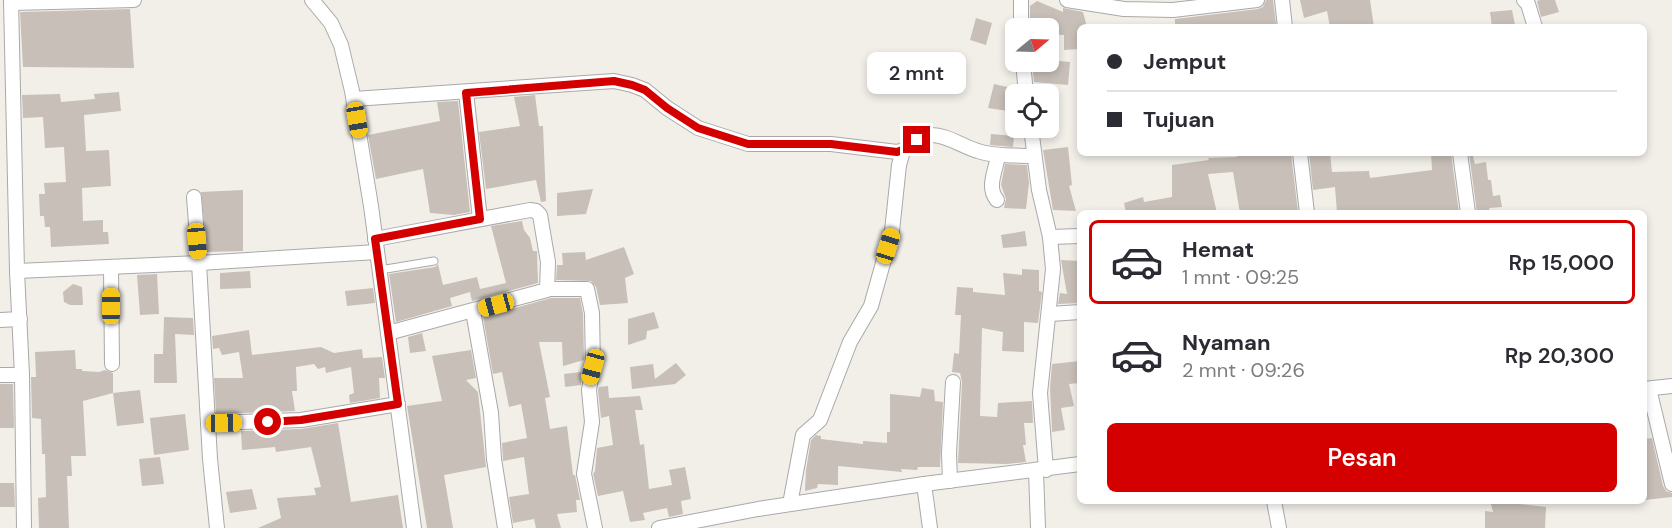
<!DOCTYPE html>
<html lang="id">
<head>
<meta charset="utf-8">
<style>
	:root { --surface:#fff; --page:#f2f2f3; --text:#2b2b33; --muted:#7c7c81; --line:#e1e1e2; --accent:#d40000 }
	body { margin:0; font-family:"DM Sans",sans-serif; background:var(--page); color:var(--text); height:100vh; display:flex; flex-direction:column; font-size:22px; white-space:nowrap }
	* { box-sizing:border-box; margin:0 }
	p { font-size:20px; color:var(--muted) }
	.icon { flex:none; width:33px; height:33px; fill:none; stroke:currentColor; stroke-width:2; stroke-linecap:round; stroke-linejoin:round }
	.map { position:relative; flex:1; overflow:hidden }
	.panel { position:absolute; left:1077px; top:210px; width:570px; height:294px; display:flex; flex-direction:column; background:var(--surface); border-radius:9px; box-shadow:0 3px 9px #0003 }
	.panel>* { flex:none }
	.hud { position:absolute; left:1077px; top:24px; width:570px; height:132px; border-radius:9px; box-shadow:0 3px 9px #0003; display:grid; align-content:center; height:132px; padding:0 30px; background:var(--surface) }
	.needle { width:39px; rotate:71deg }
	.tools { position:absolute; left:1005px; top:18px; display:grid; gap:12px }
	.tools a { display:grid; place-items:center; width:54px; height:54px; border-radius:9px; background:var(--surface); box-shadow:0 3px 9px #0003; font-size:30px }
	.end { position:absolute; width:27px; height:27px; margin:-14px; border:8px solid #d40000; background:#fff; box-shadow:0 0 0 3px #fff }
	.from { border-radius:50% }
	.bubble { position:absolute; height:42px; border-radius:9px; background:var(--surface); box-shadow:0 3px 9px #0003; font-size:20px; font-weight:600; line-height:42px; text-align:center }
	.car { position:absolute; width:18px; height:36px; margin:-18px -9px; border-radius:8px; box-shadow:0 0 4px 2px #0007; background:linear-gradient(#f5c518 24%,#345 0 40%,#f5c518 0 76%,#345 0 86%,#f5c518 0) }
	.hud b { display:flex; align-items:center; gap:21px; height:57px; font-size:22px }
	.hud b+b { border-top:2px solid var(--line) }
	.hud i { width:15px; height:15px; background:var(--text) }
	ul { padding:10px 0 0; list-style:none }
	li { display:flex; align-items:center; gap:18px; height:84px; margin:0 12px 9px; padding:0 18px; border:3px solid transparent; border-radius:9px }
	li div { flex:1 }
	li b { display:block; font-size:22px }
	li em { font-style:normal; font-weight:600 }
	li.current { border-color:var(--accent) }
	li>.icon { width:54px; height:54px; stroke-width:1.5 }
	.primary-button { display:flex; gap:12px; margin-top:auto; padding:12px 30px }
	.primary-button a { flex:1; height:69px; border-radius:9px; background:var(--accent); color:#fff; font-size:24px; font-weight:600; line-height:69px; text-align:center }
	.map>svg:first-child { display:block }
</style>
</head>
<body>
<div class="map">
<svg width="1672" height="528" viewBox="0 0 1672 528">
	<rect width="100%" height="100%" fill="#f2efe9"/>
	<g fill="#c7bfb8">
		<polygon points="1266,0 1273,0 1276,24 1260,27 1250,27 1250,24 1233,27 1175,27 1175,19 1258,9 1263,7"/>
		<polygon points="1300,0 1370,0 1374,27 1330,27 1327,11 1304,18"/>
		<polygon points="1540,0 1555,0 1559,12 1541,17 1537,1"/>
		<polygon points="1037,1 1063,12 1063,8 1083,12 1087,27 1080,27 1080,49 1064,50 1064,35 1048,34 1048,28 1030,28 1030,6"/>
		<polygon points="130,9 134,68 23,67 20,12"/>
		<polygon points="1512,10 1515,25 1492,27 1490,12"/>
		<polygon points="976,18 992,23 986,45 970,40"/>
		<polygon points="1048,60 1070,62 1068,85 1034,82 1032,62"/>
		<polygon points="994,84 1011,88 1008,111 988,108"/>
		<polygon points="119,92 121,111 84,115 86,151 109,150 111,186 82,188 83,221 103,220 103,232 108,232 109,244 51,247 50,227 45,227 44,216 40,216 39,194 45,194 44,183 66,182 64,147 45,148 43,117 23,118 22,95 60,94 61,102 95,99 94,94"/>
		<polygon points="535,95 539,126 543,126 546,201 541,202 536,180 486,189 479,132 520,126 514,97"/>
		<polygon points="458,101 470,212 454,215 430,213 423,169 376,179 368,135 440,121 437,102"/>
		<polygon points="991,134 1014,136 1013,147 990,145"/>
		<polygon points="1068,147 1072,185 1069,186 1076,211 1053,210 1043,150"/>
		<polygon points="1237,153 1291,153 1298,212 1240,213 1233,172 1208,174 1217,213 1126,213 1124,203 1143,197 1144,202 1172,197 1172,165 1209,160 1208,158 1237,157"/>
		<polygon points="1309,153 1330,153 1332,172 1369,171 1370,178 1432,170 1431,153 1451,153 1459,213 1430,213 1430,211 1337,213 1335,187 1313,190"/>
		<polygon points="1469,153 1472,153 1475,164 1486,162 1488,180 1491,180 1493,196 1500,195 1502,207 1489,208 1490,213 1477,213"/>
		<polygon points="1005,164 1027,165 1029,183 1026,209 1004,208 1006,199 1001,185"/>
		<polygon points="593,189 586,214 557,216 557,193"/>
		<polygon points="243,190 243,251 207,252 201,192"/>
		<polygon points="522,221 524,230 530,238 533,251 537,251 538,283 472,301 470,292 450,298 452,306 396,322 389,274 435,267 438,264 443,285 477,277 480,289 506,283 491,226"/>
		<polygon points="1025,231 1027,246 1003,248 1001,235"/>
		<polygon points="624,247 634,274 625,278 628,303 600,305 596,287 591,281 556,280 557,265 563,265 562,253 585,252 586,260"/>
		<polygon points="1061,260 1080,261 1080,303 1058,304 1060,293 1067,294"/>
		<polygon points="1022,269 1039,270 1039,291 1042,292 1038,323 1024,322 1024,352 1002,351 1003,332 982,328 980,416 997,417 998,403 1032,401 1033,423 1024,423 1026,445 1023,445 1026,462 1007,464 958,463 962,382 960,373 952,372 954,353 959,354 961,315 955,315 957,287 973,288 973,292 1005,295 1003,273 1022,275"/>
		<polygon points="250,271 251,288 220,289 220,273"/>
		<polygon points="157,274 159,314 140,315 137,275"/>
		<polygon points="73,284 82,287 83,305 70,305 64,302 63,292"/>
		<polygon points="373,288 375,303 347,306 345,291"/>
		<polygon points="551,298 580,298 583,314 584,360 563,366 562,342 539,342 550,397 545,398 550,429 567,426 573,475 575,475 580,500 576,500 577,512 557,514 561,528 536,528 534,519 513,523 509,497 529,494 524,457 503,461 502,443 527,438 521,404 509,407 502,372 493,374 483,317"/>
		<polygon points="654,312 659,328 647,331 646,339 628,345 628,319"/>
		<polygon points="164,317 193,318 194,335 175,334 177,383 154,383 154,354 163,354"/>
		<polygon points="249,330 252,355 321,347 334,353 362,349 363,358 382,357 385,378 379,378 380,398 350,403 349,395 354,393 351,367 326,373 325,367 318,369 314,364 296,367 297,391 292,391 295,411 216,414 214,378 243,378 239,352 222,355 219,348 213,349 212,336"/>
		<polygon points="422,333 426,351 410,353 408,337"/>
		<polygon points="75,350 76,369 82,369 82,371 99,372 105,370 113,373 113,393 83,401 86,456 71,456 72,476 67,476 69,528 39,528 38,498 46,497 45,454 42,454 41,419 32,418 31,377 36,377 35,352"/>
		<polygon points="471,350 476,378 466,380 478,392 486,467 444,475 453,528 427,528 407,406 442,401 432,356"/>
		<polygon points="1080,361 1080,383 1069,384 1074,406 1061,408 1065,430 1052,432 1050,388 1052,364"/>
		<polygon points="676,363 686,375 675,384 632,389 630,367 653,364 655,379"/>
		<polygon points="581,372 581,385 565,387 564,374"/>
		<polygon points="0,384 13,384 14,428 0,428"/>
		<polygon points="608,386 609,398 640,396 643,410 635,410 640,445 644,444 649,489 672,485 669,470 685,467 691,499 681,501 683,514 669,517 667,508 643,513 645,520 630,522 623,491 598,496 593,474 595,471 597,448 613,445 609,416 601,418 598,390 599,387"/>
		<polygon points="922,388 934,390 935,401 943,402 940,467 918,467 917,470 901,469 902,472 838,466 838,485 818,484 817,488 805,491 806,470 811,440 816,435 821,436 821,439 863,444 863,441 887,443 887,432 890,432 890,394 920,397"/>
		<polygon points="140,390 144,423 117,426 113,393"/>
		<polygon points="185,414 189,450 154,455 150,418"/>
		<polygon points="338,423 351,502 398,495 403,528 258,528 281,518 277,498 316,495 314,488 321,487 311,447 276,452 275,447 242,450 241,431 301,429"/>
		<polygon points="1652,438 1663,486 1666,491 1672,493 1672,497 1644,500 1644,439"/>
		<polygon points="160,457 164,484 142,486 139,459"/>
		<polygon points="0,483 14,483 15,507 0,507"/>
		<polygon points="252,489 257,509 230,513 226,492"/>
		<polygon points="1490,501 1510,501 1510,503 1546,507 1545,528 1485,528 1485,511 1493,512"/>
	</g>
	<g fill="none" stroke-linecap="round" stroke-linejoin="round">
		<g stroke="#a9a9a9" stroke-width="9">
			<polyline id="service" points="380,270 434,261"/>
		</g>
		<g stroke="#a9a9a9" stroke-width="16">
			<g id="minor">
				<polyline points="11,0 17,271 22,375 24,528"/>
				<polyline points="312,0 331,23 341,45 352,91 371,206 414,528"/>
				<polyline points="1021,0 1021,28"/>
				<polyline points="1067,0 1124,9 1173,10 1257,0"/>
				<polyline points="1282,0 1285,27"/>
				<polyline points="1524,0 1528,4 1535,27"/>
				<polyline points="11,3 134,0"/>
				<polyline points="1023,62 1026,94"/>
				<polyline points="466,92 480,219"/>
				<path d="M354,99L614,81L632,85L645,90L667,108L698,128L748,144H831L897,152C910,150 916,136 930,135C946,134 963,147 978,151C996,157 1016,155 1034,156"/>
				<polyline points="1031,128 1039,190 1050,237 1053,269 1040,393 1046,470"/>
				<polyline points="1300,153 1307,213"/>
				<polyline points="1460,153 1468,213"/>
				<polyline points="194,197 199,263 377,252"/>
				<path d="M997,200C986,187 996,171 998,155"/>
				<polyline points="1050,237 1080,236"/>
				<polyline points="375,239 530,210 536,211 540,215 548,262 547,290 388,333"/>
				<polyline points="111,268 112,364"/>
				<polyline points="17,271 199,263 210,459 217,528"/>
				<polyline points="549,289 587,289 592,313 593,367 589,390 592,422 584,474 595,528"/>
				<polyline points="473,311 491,413 494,459 505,528"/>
				<polyline points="1050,314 1080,312"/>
				<polyline points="0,320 20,319"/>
				<polyline points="0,375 22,375"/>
				<polyline points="1644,389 1672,386"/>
				<polyline points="1649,389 1672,484"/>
				<polyline points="208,423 301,420 398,404"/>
				<polyline points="1036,471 1038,528"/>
				<polyline points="950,481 949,453 953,382"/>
				<polyline points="924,484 930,528"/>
				<polyline points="1274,501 1279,528"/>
				<polyline points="790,504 803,435 820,420 850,342 871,306 892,231 899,165 903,151"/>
				<polyline points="659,528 758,509 924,484 1080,464"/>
			</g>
		</g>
		<use href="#service" stroke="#fff" stroke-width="7"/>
		<use href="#minor" stroke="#fff" stroke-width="14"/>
	</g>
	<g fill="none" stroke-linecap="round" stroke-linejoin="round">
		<polyline stroke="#d40000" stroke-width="8" points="268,422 301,420 398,404 375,239 480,219 466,93 614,81 632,85 645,90 667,108 698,128 748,144 831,144 897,152 910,147 917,140"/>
	</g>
</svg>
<div class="tools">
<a><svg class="needle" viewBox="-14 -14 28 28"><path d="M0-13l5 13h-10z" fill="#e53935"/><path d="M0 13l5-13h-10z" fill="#7c7c81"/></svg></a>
<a><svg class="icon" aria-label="locate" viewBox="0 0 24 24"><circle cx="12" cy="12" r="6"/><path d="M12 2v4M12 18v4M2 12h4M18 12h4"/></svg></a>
</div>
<i class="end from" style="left:268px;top:422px"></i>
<i class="end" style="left:917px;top:140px"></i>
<div class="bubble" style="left:867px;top:52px;width:99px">2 mnt</div>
<i class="car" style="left:357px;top:120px;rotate:170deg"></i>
<i class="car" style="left:197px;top:241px;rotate:175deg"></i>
<i class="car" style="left:888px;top:246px;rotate:17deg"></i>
<i class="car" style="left:496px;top:305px;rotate:255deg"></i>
<i class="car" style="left:111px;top:306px;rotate:0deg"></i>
<i class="car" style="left:593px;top:367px;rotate:195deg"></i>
<i class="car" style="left:224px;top:423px;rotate:89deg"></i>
<div class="hud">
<b><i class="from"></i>Jemput</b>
<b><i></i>Tujuan</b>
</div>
<section class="panel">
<ul>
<li class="current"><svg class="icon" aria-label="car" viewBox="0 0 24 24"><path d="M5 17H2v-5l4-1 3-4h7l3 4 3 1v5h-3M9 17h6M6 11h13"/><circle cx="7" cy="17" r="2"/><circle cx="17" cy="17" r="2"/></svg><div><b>Hemat</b><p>1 mnt · 09:25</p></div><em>Rp 15,000</em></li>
<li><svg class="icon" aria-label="car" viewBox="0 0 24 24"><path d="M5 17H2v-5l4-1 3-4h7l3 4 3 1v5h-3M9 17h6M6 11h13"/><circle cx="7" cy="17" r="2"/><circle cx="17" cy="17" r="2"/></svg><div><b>Nyaman</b><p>2 mnt · 09:26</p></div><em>Rp 20,300</em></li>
</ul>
<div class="primary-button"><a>Pesan</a></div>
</section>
</div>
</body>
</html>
